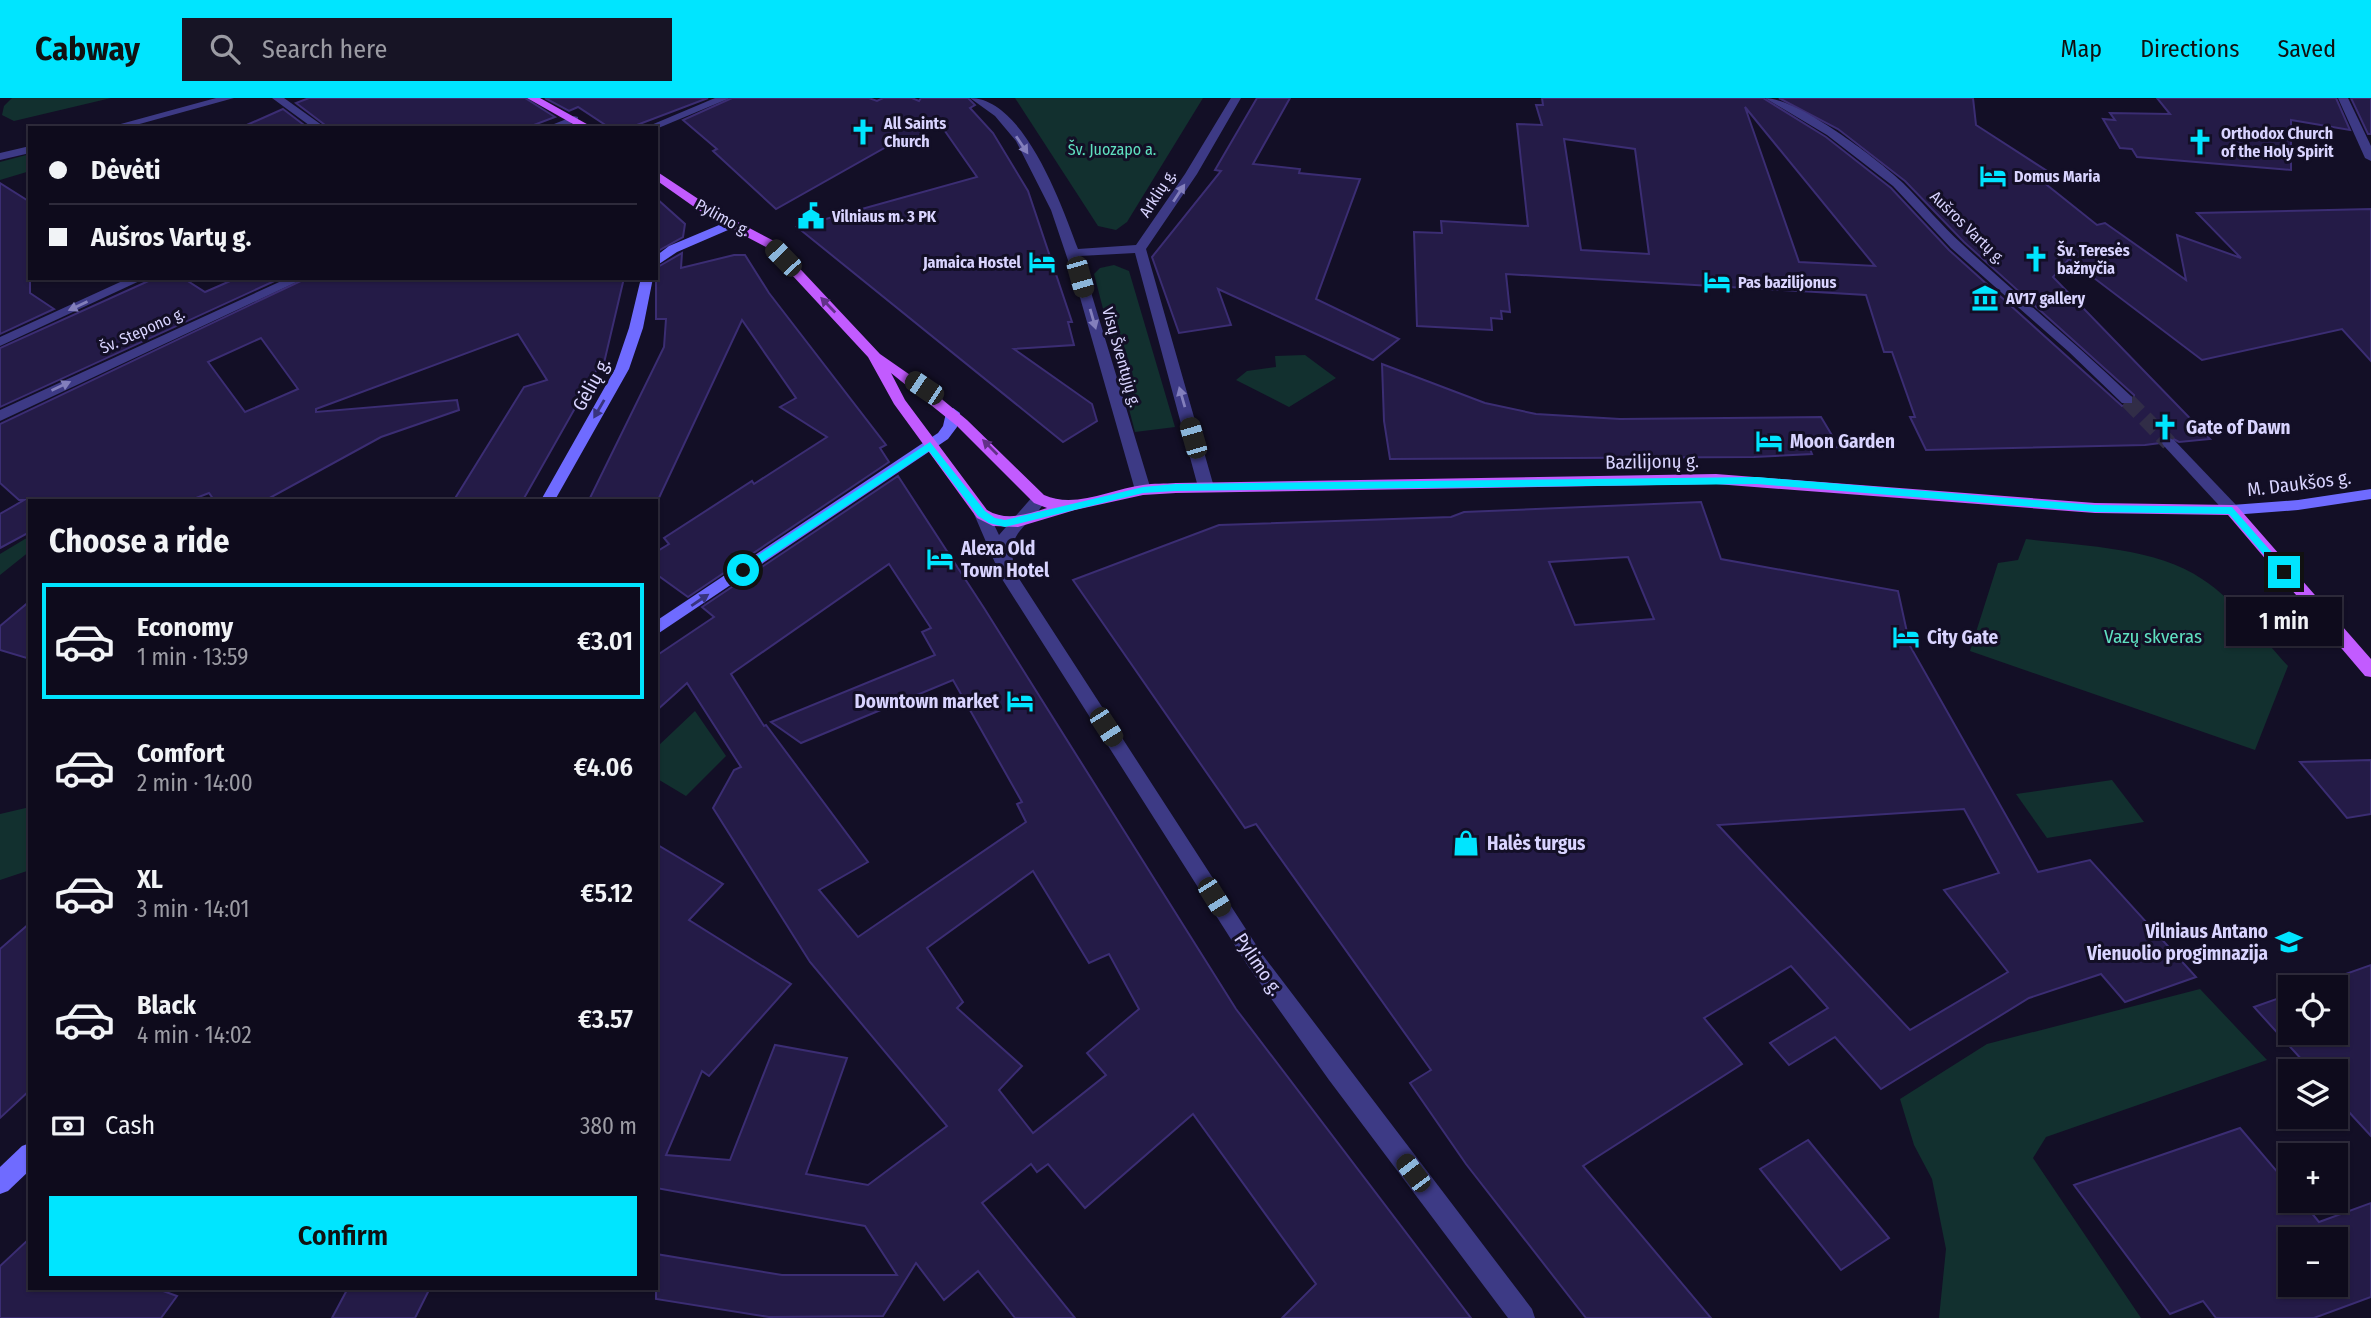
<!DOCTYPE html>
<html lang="en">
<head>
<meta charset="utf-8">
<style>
	:root { --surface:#0e0b1c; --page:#171425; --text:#f1f3f6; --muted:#9b9ba3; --line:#2e2b3b; --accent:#00e5ff }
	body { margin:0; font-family:"Fira Sans Condensed",sans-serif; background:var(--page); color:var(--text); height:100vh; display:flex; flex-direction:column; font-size:26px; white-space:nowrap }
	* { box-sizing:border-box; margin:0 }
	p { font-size:23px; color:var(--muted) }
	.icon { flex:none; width:38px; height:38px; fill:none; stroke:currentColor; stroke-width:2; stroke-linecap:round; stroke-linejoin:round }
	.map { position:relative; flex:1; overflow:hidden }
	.side { position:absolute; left:28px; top:401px; width:630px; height:791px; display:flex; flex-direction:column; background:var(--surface); border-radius:0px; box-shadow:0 2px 5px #0004,0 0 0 2px var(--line) }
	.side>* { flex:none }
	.banner { position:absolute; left:28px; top:28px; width:630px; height:154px; border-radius:0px; box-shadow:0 2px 5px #0004,0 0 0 2px var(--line); display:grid; align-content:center; height:154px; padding:0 21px; background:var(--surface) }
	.fabs { position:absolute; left:2278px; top:877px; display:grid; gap:14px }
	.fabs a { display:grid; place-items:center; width:70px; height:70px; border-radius:0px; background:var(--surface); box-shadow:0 2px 5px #0004,0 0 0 2px var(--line); font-size:35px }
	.end { position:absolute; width:32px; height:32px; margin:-16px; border:9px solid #00e5ff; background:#111; box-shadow:0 0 0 4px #111 }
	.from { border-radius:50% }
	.bubble { position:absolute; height:49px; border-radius:0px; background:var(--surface); box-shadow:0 2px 5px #0004,0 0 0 2px var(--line); font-size:23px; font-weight:600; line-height:49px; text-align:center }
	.car { position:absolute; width:21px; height:42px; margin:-21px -10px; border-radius:9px; box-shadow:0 0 5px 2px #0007; background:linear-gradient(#222 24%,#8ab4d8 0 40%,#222 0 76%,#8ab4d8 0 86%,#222 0) }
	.banner b { display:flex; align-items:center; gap:24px; height:66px; font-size:26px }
	.banner b+b { border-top:2px solid var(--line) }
	.banner i { width:18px; height:18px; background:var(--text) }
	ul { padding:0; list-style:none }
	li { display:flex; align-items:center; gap:21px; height:116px; margin:0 14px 10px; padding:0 7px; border:4px solid transparent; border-radius:0px }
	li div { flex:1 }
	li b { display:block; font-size:26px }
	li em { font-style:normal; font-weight:600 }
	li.active { border-color:var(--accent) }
	li>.icon { width:63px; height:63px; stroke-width:1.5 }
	h2 { padding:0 21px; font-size:32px; line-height:84px }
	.pay { display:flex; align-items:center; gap:18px; height:77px; padding:0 21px; font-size:26px }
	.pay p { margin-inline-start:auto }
	.action { display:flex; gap:14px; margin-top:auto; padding:14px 21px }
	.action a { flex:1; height:80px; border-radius:0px; background:var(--accent); color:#111; font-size:28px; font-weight:600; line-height:80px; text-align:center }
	header { display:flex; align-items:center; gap:42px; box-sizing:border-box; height:98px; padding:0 35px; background:var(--accent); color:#111 }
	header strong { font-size:33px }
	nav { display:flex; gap:38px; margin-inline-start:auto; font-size:24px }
	.search { width:490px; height:63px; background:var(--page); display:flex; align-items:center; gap:18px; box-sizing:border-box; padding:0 24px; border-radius:0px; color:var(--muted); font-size:26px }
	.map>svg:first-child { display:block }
</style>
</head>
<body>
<header>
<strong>Cabway</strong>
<div class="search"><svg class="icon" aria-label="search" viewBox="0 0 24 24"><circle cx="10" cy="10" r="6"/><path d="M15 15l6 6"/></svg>Search here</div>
<nav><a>Map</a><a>Directions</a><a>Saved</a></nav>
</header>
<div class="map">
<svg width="2371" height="1220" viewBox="0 0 2371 1220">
	<rect width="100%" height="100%" fill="#130f26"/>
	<g fill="#12302f">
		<polygon points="12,0 111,0 14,23 2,17 4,8"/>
		<polygon points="1015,0 1203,0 1127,124 1116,132 1098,128"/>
		<polygon points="30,56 30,73 0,82 0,64"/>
		<polygon points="1114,167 1129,173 1175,329 1135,334 1094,176 1100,170"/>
		<polygon points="1305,257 1336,280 1289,309 1236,282 1247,273 1276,269 1275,258"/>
		<polygon points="30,438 30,453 0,477 0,456"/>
		<path d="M2026,441C2080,448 2156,449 2202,481C2236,503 2261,539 2288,568L2255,652L1970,553L1998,465L2018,462Z"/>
		<polygon points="695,613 726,658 686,698 656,680 656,650"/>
		<polygon points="2112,682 2144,724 2047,740 2016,696"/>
		<polygon points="30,709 30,772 0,782 0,716"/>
		<polygon points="2200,891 2267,962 2046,1039 2033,1060 2141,1220 1939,1220 1946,1151 1932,1081 1914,1047 1900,1001 1987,946"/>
	</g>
	<g fill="#241b47" stroke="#3b2d73" stroke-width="2" fill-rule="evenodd">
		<polygon points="309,0 525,0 555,19 526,30 329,30 296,5"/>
		<polygon points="545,0 708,0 629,30 610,30 578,9 569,13"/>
		<polygon points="732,0 869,0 877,3 883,0 912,0 919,3 921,0 968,0 975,7 970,10 993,35 1028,93 1072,224 1068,224 1074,247 1014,251 1092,306 1097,323 1063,344 797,129 977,79 940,26 904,46 888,48 776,111 713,53 717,51 683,22"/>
		<polygon points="1257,0 1290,0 1253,66 1300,71 1299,75 1360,81 1316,201 1399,241 1373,262 1218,191 1231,227 1179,235 1152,159 1221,73 1215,72"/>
		<path d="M1542,0H1763L1826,39L1891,90L1949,152L2122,308L2134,307V297L1964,144L1905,83L1838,31L1779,0H1973L1976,27L2058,80L2042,83L2097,127L2105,125L2186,182L2177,137L2241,160L2197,115L2371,111V263L2342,231L2202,262L2069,161L2053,179L2210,341L2179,344L2168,338L2162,341L2160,345L2145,347L1926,352L1910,319H1915L1892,254H1884L1866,197L1506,176L1510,214L1501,213L1502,221L1491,220L1492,232L1417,228L1414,134L1442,135L1441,123L1528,128L1517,26L1542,27L1536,7H1543ZM1745,9L1875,168L1799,164ZM1564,41L1635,51L1649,156L1581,152Z"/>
		<polygon points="2157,0 2336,0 2350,32 2291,22 2291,72 2137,59 2132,51 2120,50 2103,21 2115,22 2110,15 2170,16"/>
		<polygon points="2351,0 2371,0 2371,36 2368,36"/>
		<polygon points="283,11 308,30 240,30"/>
		<polygon points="0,85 30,104 30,195 54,211 0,236"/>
		<polygon points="656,100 685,126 683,139 656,154"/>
		<polygon points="682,155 681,170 734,157 745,157 769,195 886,347 880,350 889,364 688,499 656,476 656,454 669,446 664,440 752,383 754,386 827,339 780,309 796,300 742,222 658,402 589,402 664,249 666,221 656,221 656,170"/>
		<polygon points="155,180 183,180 205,194 237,180 281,180 0,309 0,250"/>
		<path d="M307,180H624L604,265L600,266L523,402H454L524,289L547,282L518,236L316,311V314L457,302L459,312L381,339L266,402H214L209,395L191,402H30V434L0,450V416L24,402H19L0,385V326ZM261,240L298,291L245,314L208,264Z"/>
		<polygon points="1382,266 1485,305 1536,316 1620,321 1821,319 1839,349 1810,351 1812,356 1754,359 1390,361 1384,323"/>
		<path d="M898,378L984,510L1236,911L1471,1220H1282L1316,1186L1193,1016L1085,1110L1048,1066L1037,1074L1031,1066L982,1105L1075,1220H1015L978,1173L944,1202L916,1165L883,1218L769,1219L656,1201V1156L782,1177H897L865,1128L656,1090V746L723,786L689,822L791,886L709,978L702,973L666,1057L730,1062L775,947L847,960L806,1076L868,1087L947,1028L810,864L713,710L734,672L741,669L687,585L656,613V558L714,519L702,509ZM889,466L931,530L922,534L935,557L771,624L801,645L953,582L1022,704L1017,706L1026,724L858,839L819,792L868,764L766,627L764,628L731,576ZM1033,773L1089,865L1109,856L1139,911L1087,955L1106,977L1033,1035L999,992L1022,968L957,910L963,904L927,850Z"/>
		<path d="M1701,404L1721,461L1898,493L1910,548L2038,774L2090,762L2196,879L2125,904L2101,876L2029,900L1881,991L1835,939L1789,967L1770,945L1828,910L1791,868L1704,920L1742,966L1583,1068L1711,1220H1586L1466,1066L1410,985L1431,972L1256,726L1245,730L1073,482L1219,427L1451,419L1464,414ZM1628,459L1654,521L1575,527L1549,464ZM1964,711L1999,775L1944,792L2008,874L1910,932L1718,727Z"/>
		<polygon points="30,503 30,561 0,552 0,528"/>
		<polygon points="2371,662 2371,716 2347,720 2300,664"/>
		<polygon points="30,825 30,992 0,1020 0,851"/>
		<polygon points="2371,867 2371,1038 2336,1000 2336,973 2312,973 2254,909 2291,896 2291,934 2336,934 2336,889 2309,889"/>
		<path d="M2240,1030L2291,1090V1102H2301L2319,1124L2371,1105V1199L2314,1220H2216L2203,1203L2170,1216L2074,1087ZM2291,1141H2336V1186H2291Z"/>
		<polygon points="1808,1042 1889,1140 1841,1172 1760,1071"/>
		<polygon points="30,1140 30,1190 155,1190 177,1198 161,1220 0,1220 0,1168"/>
		<polygon points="348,1190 430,1190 415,1220 332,1220"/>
	</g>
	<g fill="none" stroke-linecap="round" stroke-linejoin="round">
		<polyline stroke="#312d47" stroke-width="12" stroke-dasharray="12 6" stroke-linecap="butt" points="2127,302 2130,305"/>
		<polyline stroke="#312d47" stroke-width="16" stroke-dasharray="16 8" stroke-linecap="butt" points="2128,303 2169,345"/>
		<g fill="#3d3a85" fill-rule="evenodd">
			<polygon points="216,0 234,0 125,30 106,30"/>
			<polygon points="272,0 284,0 326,30 313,30"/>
			<polygon points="715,0 730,0 656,31 644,30"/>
			<path d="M970,0C1024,0 1062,108 1078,151L1136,147L1185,76L1231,0H1241L1197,76L1146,151L1214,389L1211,393H1201L1198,389L1135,155L1080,158L1151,392L1143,397L1135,392L1077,189L1051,112L1016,43L995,18Z"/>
			<path d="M1765,0C1797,0 1878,61 1903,85C1923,105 1941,127 1962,146C2018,198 2077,246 2132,299V305H2122L2069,254L1951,150L1893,88L1827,37Z"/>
			<polygon points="2338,0 2348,0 2371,48 2371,63 2365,60"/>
			<polygon points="574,18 578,19 578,23 560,30 544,30"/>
			<polygon points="30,48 30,55 0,62 0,55"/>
			<polygon points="129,180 146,180 0,248 0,239"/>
			<polygon points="288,180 305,180 0,323 0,312"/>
			<polygon points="2169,340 2174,342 2237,408 2240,412 2237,416 2227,416 2164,348 2162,345 2164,342"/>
			<path d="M1039,396L1047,401C1026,434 1003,432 1016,476L1262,856L1532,1211L1535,1220H1508L1329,982L1248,868L1002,481L974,416L977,412H987L999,437L1034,397Z"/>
		</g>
		<g fill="#6f6bff" fill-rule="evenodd">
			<polygon points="731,122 735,123 735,129 677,154 656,168 656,158 669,148"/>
			<polygon points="641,180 653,180 643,230 629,271 555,402 541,402 615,271 629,230"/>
			<polygon points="953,310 960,315 957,329 948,341 656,537 656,523 938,335 943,328 946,315"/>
			<polygon points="2371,391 2371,401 2298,412 2232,417 2224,412 2232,407 2298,402"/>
			<polygon points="30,1045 30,1072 8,1093 0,1096 0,1069 22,1048"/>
		</g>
		<g fill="#c25bff" fill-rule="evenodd">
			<polygon points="527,0 540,0 594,30 580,30"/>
			<path d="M656,73L715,112L774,143L880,256L926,288L967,322L1044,397C1075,411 1112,391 1143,387C1153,385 1165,386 1176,385L1716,376L2095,405L2232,407L2237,408L2371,561V579L2365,578L2228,417L2095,415L1716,386L1176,395L1143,397L1075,412L1018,429L993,428L977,420L894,306L868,259L766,149L707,118L656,82ZM891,275L957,328L1034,405L1047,410C1027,416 1007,424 987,412L905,302Z"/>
		</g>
	</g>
	<defs><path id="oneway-solid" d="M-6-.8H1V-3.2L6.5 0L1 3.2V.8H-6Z" transform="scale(1.75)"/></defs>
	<g fill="#837fbc">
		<use href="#oneway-solid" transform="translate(1022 47) rotate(56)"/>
		<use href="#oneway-solid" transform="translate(1179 95) rotate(-57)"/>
		<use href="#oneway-solid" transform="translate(78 208) rotate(155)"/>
		<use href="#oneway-solid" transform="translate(1093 221) rotate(74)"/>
		<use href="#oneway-solid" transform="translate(61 288) rotate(-25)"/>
		<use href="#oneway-solid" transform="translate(1182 299) rotate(-106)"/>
	</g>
	<g fill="#623188">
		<use href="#oneway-solid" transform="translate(828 207) rotate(-134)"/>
		<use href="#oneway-solid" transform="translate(990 349) rotate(-135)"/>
	</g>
	<g fill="#38347d">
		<use href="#oneway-solid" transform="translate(599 311) rotate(120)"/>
		<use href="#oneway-solid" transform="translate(700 502) rotate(-34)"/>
	</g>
	<polygon fill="#00e5ff" points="930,344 985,413 995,420 1005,422 1143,389 1175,386 1757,379 2095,407 2232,409 2289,474 2281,477 2229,416 2095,414 1757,386 1175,393 1143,395 1005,429 989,425 978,418 929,353 747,474 740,474 740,469"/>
	<defs>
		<g id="church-bare" transform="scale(2.1)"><path d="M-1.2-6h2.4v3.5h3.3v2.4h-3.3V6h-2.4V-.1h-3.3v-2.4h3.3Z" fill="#00e5ff" stroke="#130f26" stroke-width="2.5" paint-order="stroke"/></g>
		<g id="hotel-bare" transform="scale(2.1)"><path d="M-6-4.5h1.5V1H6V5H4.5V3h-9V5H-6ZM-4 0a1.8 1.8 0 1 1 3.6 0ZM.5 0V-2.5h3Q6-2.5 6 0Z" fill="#00e5ff" stroke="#130f26" stroke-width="2.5" paint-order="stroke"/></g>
		<g id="civic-bare" transform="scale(2.1)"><path d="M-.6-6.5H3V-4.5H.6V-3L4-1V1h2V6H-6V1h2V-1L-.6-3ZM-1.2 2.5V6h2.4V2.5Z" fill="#00e5ff" stroke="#130f26" stroke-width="2.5" paint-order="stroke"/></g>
		<g id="museum-bare" transform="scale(2.1)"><path d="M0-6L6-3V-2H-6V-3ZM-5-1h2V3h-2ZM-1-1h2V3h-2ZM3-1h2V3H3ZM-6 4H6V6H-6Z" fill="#00e5ff" stroke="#130f26" stroke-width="2.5" paint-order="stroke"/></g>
		<g id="shop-bare" transform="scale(2.1)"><path d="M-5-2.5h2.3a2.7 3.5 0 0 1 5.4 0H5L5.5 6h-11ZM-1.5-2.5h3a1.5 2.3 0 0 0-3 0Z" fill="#00e5ff" stroke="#130f26" stroke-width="2.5" paint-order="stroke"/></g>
		<g id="school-bare" transform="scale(2.1)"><path d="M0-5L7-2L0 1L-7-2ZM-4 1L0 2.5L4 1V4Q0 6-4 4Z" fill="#00e5ff" stroke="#130f26" stroke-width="2.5" paint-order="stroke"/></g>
	</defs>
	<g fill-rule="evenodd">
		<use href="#church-bare" x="863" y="34"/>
		<use href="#church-bare" x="2200" y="44"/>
		<use href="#hotel-bare" x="1993" y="78"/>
		<use href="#civic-bare" x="811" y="118"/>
		<use href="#church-bare" x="2036" y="161"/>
		<use href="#hotel-bare" x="1042" y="164"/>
		<use href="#hotel-bare" x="1717" y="184"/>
		<use href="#museum-bare" x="1985" y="200"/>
		<use href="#church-bare" x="2165" y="329"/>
		<use href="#hotel-bare" x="1769" y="343"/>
		<use href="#hotel-bare" x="940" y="461"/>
		<use href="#hotel-bare" x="1906" y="539"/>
		<use href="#hotel-bare" x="1020" y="603"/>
		<use href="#shop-bare" x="1466" y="745"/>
		<use href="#school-bare" x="2289" y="844"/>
	</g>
	<g text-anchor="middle" stroke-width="6" stroke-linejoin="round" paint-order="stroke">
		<g font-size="16" font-weight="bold" fill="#d9d4ff" stroke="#130f26" text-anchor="start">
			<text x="884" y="31">All Saints<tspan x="884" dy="18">Church</tspan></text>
			<text x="2221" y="41">Orthodox Church<tspan x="2221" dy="18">of the Holy Spirit</tspan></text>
			<text x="2014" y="84">Domus Maria</text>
			<text x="832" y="124">Vilniaus m. 3 PK</text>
			<text x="2057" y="158">Šv. Teresės<tspan x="2057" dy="18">bažnyčia</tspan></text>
			<text x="1021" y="170" text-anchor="end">Jamaica Hostel</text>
			<text x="1738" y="190">Pas bazilijonus</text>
			<text x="2006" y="206">AV17 gallery</text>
		</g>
		<g font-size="16" fill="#5fe0c0" stroke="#130f26">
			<text x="1112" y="57">Šv. Juozapo a.</text>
		</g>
		<g font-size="16" fill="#d9d4ff" stroke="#130f26">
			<text transform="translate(1157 95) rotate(-57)" y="6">Arklių g.</text>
			<text transform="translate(723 119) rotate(29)" y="6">Pylimo g.</text>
			<text transform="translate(1968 129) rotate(44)" y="6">Aušros Vartų g.</text>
			<text transform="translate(142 232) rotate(-24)" y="6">Šv. Stepono g.</text>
			<text transform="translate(1122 259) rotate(74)" y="6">Visų Šventųjų g.</text>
		</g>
		<g font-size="19" fill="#d9d4ff" stroke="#130f26">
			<text transform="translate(591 286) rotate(-61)" y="7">Gėlių g.</text>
			<text transform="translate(1652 363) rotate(-1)" y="7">Bazilijonų g.</text>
			<text transform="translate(2299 385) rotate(-7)" y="7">M. Daukšos g.</text>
			<text transform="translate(1259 866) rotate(56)" y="7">Pylimo g.</text>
		</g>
		<g font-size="19" font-weight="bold" fill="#d9d4ff" stroke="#130f26" text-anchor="start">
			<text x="2186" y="336">Gate of Dawn</text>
			<text x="1790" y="350">Moon Garden</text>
			<text x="961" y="457">Alexa Old<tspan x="961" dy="22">Town Hotel</tspan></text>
			<text x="1927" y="546">City Gate</text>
			<text x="999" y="610" text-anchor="end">Downtown market</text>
			<text x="1487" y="752">Halės turgus</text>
			<text x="2268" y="840" text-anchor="end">Vilniaus Antano<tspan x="2268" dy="22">Vienuolio progimnazija</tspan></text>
		</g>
		<g font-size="19" fill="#5fe0c0" stroke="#130f26">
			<text x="2153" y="545">Vazų skveras</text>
		</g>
	</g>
</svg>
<div class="fabs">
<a><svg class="icon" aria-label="locate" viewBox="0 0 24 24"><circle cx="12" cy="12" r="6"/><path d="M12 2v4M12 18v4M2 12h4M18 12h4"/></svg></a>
<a><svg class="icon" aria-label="layers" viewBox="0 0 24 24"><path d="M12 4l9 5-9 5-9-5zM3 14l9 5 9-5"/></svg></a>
<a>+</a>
<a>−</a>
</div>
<i class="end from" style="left:743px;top:472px"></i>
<i class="end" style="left:2284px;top:474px"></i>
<div class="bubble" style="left:2226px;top:499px;width:116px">1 min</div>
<i class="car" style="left:783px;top:160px;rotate:316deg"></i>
<i class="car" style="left:1080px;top:179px;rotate:164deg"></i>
<i class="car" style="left:924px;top:290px;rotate:304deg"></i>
<i class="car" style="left:1193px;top:340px;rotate:344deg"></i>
<i class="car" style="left:1106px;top:629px;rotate:147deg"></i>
<i class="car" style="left:1214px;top:799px;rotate:148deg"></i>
<i class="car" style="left:1413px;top:1075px;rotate:323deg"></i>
<div class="banner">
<b><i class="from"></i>Dėvėti</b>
<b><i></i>Aušros Vartų g.</b>
</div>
<section class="side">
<h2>Choose a ride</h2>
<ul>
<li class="active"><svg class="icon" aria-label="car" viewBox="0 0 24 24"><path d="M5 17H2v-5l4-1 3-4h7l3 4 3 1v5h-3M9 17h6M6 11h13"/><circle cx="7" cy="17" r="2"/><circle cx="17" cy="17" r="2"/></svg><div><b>Economy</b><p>1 min · 13:59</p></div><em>€3.01</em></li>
<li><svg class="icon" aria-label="car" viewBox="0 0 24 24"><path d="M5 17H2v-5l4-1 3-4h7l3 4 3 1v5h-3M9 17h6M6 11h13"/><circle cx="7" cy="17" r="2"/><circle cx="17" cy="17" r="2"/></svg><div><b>Comfort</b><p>2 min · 14:00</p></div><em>€4.06</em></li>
<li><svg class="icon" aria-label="car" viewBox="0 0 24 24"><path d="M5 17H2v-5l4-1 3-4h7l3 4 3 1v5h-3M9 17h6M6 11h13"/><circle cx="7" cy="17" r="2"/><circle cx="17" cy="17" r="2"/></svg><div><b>XL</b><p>3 min · 14:01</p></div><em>€5.12</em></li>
<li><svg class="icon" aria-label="car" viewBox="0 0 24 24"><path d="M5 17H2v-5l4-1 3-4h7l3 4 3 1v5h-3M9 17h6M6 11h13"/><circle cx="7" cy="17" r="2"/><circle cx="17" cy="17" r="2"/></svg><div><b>Black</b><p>4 min · 14:02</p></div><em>€3.57</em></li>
</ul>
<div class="pay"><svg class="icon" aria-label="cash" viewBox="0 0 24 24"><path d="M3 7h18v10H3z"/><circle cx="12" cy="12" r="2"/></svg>Cash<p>380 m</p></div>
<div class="action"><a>Confirm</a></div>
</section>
</div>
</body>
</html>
